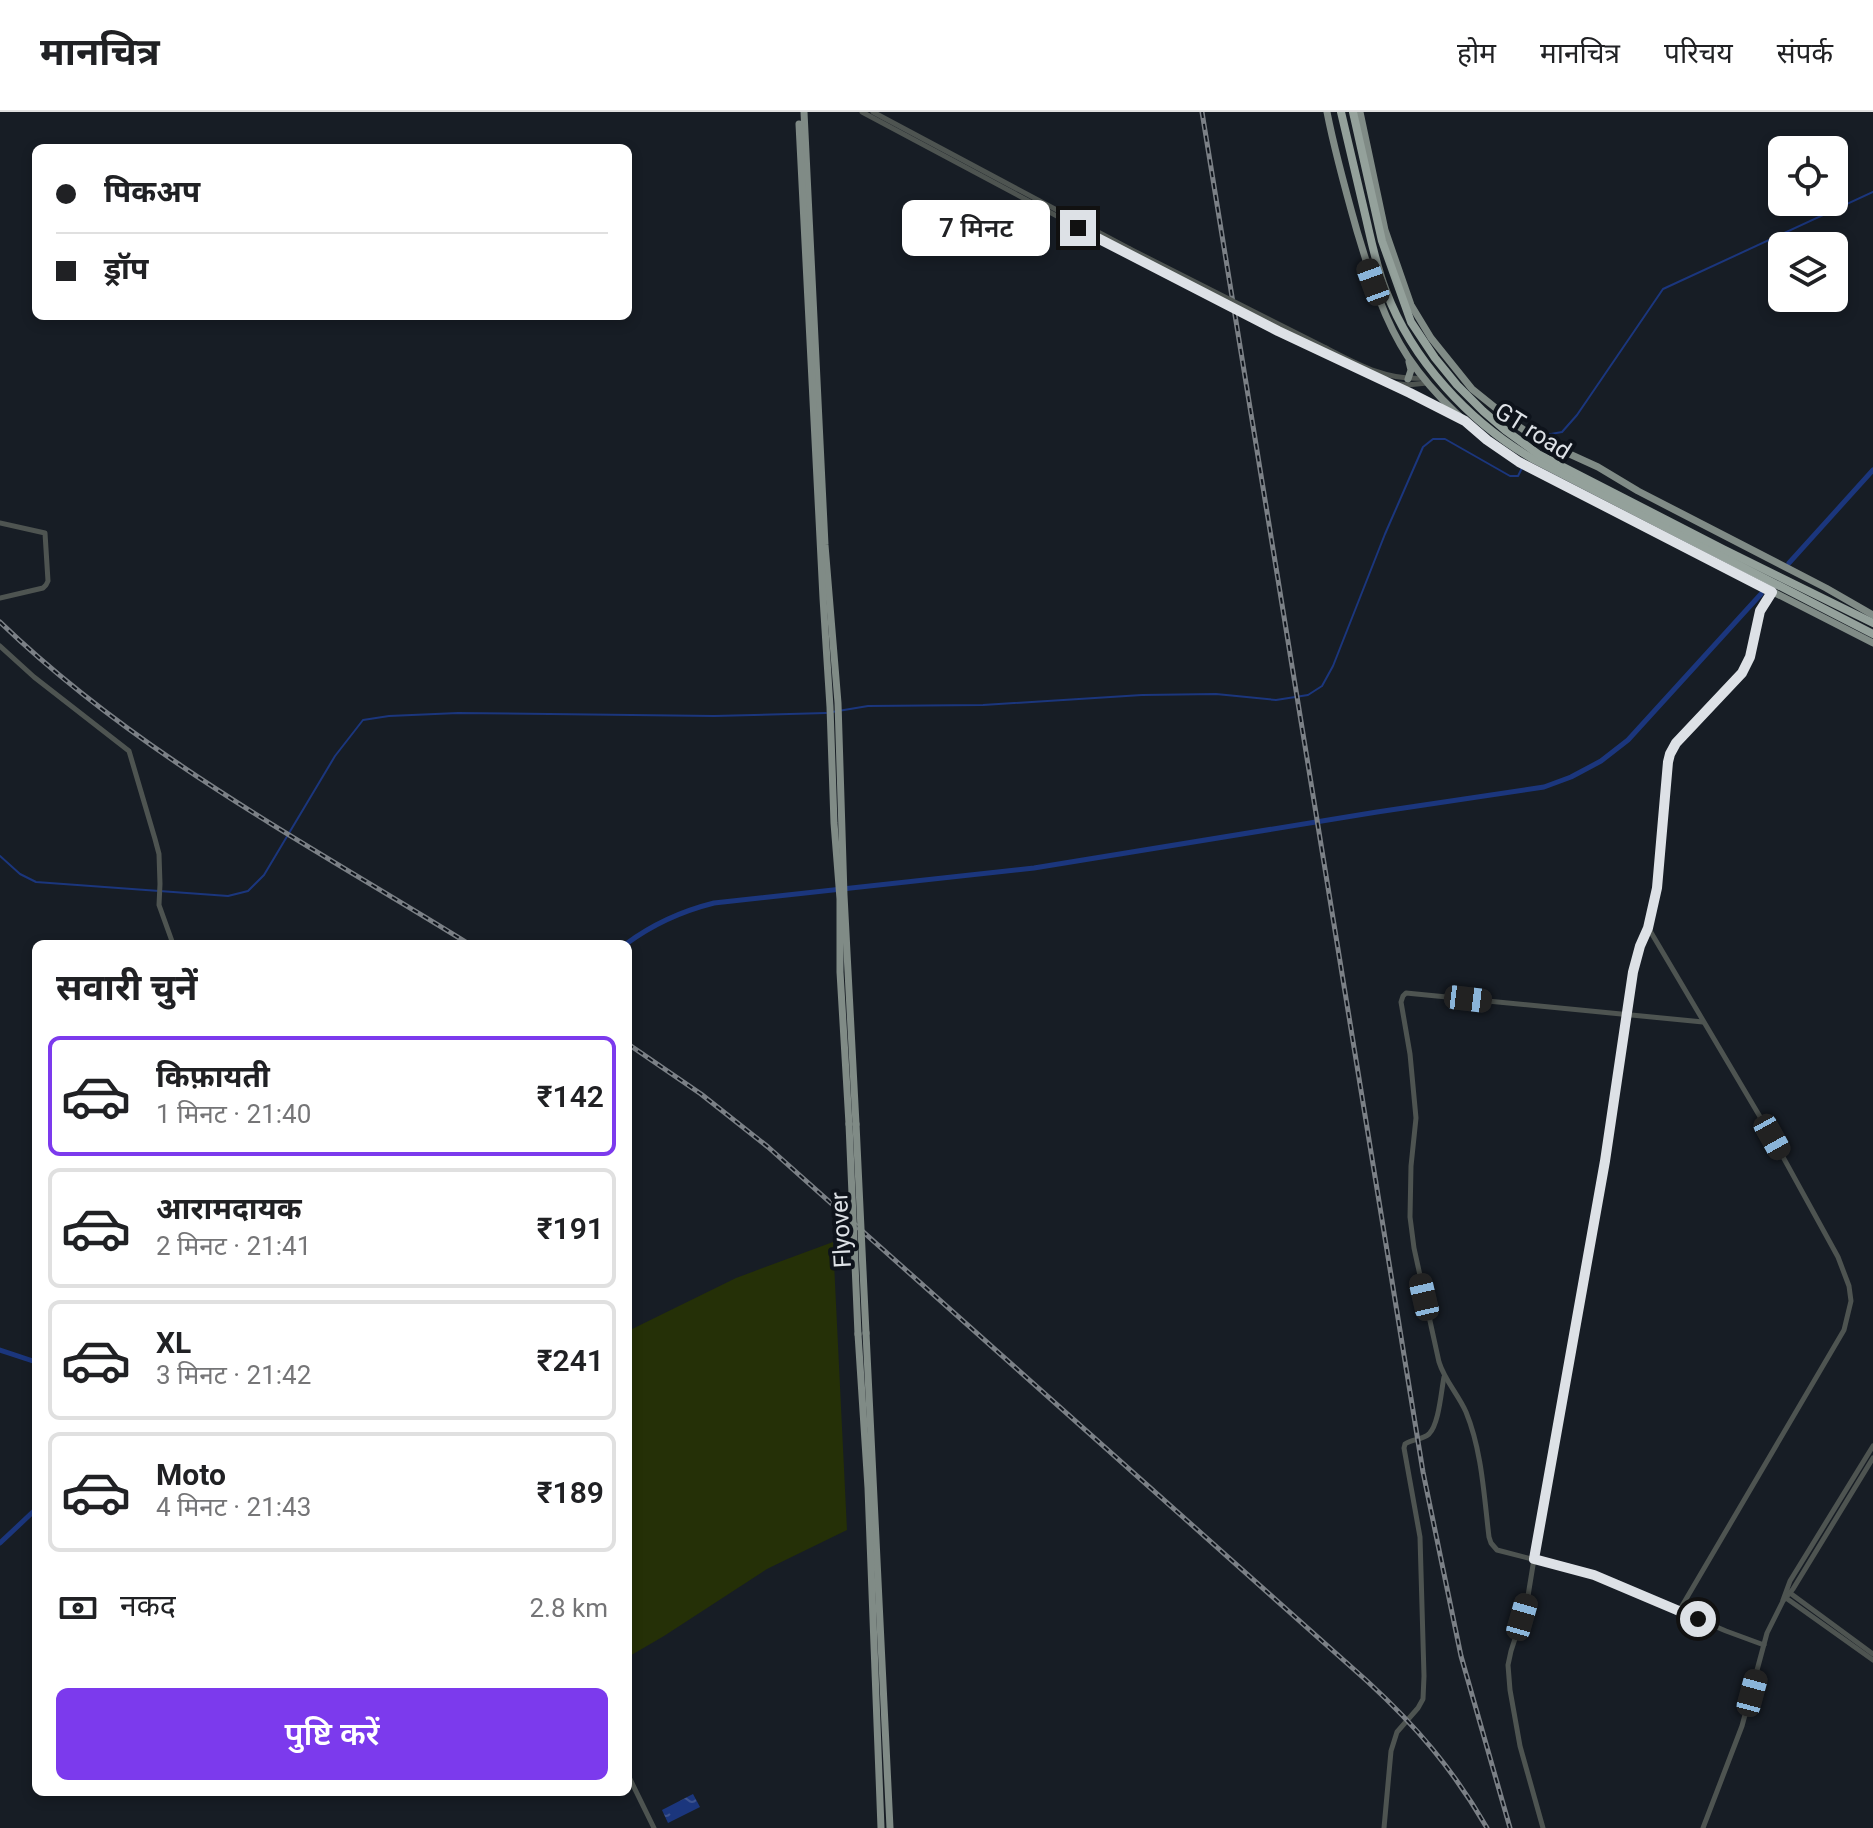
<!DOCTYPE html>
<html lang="hi">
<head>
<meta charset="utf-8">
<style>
	:root { --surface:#fff; --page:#f2f2f2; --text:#202124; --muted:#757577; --line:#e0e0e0; --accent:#7c3aed }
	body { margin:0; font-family:Roboto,"Noto Sans Devanagari",sans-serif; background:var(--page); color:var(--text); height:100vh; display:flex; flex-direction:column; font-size:30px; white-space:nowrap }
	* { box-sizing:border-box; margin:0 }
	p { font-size:26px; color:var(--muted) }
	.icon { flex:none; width:44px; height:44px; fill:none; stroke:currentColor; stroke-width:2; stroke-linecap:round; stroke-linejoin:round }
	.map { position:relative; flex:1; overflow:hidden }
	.drawer { position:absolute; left:32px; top:828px; width:600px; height:856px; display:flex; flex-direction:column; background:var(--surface); border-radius:12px; box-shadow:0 4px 12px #0003 }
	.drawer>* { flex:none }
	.top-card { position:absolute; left:32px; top:32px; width:600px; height:176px; border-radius:12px; box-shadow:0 4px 12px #0003; display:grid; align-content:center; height:176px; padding:0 24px; background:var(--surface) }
	.buttons { position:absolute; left:1768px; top:24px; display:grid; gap:16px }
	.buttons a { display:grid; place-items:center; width:80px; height:80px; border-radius:12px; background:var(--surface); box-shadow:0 4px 12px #0003; font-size:40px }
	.end { position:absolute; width:36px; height:36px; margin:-18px; border:10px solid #dde1e6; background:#111; box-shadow:0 0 0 4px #111 }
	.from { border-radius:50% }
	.bubble { position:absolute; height:56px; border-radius:12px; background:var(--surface); box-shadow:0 4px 12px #0003; font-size:26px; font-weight:600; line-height:56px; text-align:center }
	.car { position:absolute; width:24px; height:48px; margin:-24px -12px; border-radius:10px; box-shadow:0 0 6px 2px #0007; background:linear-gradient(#222 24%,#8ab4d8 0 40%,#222 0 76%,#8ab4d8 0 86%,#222 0) }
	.top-card b { display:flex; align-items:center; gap:28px; height:76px; font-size:30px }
	.top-card b+b { border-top:2px solid var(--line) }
	.top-card i { width:20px; height:20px; background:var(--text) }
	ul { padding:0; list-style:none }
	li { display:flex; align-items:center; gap:24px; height:120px; margin:0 16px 12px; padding:0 8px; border:4px solid var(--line); border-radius:12px }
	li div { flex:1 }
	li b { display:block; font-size:30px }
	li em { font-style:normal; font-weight:600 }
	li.on { border-color:var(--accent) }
	li>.icon { width:72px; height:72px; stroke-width:1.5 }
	h2 { padding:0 24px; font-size:36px; line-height:96px }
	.pay { display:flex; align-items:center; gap:20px; height:88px; padding:0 24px; font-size:30px }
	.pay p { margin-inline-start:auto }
	.primary-button { display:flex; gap:16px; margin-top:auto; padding:16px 24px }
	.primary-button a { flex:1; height:92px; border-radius:12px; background:var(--accent); color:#fff; font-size:32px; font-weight:600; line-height:92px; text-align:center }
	header { display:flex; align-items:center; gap:48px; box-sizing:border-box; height:112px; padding:0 40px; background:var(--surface); border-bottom:2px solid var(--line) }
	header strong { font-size:38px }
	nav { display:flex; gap:44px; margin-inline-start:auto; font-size:28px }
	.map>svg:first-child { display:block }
</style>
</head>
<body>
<header>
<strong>मानचित्र</strong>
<nav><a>होम</a><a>मानचित्र</a><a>परिचय</a><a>संपर्क</a></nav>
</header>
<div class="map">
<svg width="1873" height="1716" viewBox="0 0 1873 1716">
	<defs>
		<pattern id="water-ripples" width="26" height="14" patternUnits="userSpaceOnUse" patternTransform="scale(2)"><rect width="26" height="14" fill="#1b367d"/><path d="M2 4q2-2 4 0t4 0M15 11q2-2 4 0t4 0" fill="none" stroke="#3c538f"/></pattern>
	</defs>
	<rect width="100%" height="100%" fill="#171d25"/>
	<polygon fill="#253007" points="833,1130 847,1418 767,1457 664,1524 628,1545 628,1219 736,1166"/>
	<polygon fill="url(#water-ripples)" points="693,1682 700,1695 668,1711 662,1698"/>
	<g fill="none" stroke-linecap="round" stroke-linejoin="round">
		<g stroke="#1b367d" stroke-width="2">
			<polyline points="1540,324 1562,320 1577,303 1663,177 1873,80"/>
			<polyline points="832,600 868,594 983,593 1142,583 1216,582 1276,588 1308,583 1322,574 1333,554 1385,422 1423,335 1433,327 1445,327 1510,364 1518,364 1522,356"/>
			<polyline points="0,744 20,762 36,770 228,784 248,779 264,763 335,644 363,608 389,604 458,601 714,604 826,601"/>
		</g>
		<g stroke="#1b367d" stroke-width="5">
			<polyline points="1789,451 1873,358"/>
			<path d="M626,832C653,812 682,799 714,791L1034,756L1377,700L1544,675L1571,665L1601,649L1628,628L1761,482"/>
			<polyline points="0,1238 36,1250"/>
			<polyline points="0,1431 36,1397"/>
		</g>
		<g stroke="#4e5451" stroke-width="5">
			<polyline points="862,0 1128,142"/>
			<polyline points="873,0 1130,137"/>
			<path d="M1326,236C1357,252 1387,269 1423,266"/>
			<polyline points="1323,241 1383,269"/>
			<polyline points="1393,271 1407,273 1427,271"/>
			<polyline points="0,411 45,421 48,469 46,473 43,476 0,486"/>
			<polyline points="0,534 34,565 129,639 155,727 159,742 160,772 159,793 173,832"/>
			<polyline points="1649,817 1772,1025 1838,1145 1849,1174 1851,1189 1844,1218 1679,1499"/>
			<path d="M1703,910L1406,881L1403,884L1401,890L1410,942L1416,1006L1411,1054L1410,1105L1414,1136L1439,1250C1445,1269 1458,1282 1466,1300C1482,1339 1484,1384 1489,1425L1491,1431L1497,1438L1594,1463L1726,1519L1764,1533"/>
			<polyline points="1790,1481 1873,1542"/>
			<polyline points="1786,1486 1873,1548"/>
			<polyline points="1783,1488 1790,1469 1873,1334"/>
			<polyline points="628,1663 654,1716"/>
			<path d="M1384,1716L1391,1639L1397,1620L1418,1596L1423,1587L1424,1564L1420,1425L1404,1336L1405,1332C1412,1327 1422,1328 1429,1322C1439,1312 1441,1280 1444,1265"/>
			<polyline points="1543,1716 1520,1634 1510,1578 1508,1553 1511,1539 1527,1490 1534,1447 1605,1049 1633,860 1640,834 1648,816 1657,776 1668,650 1672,637 1676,631 1742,561 1750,545 1760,499 1772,480"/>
			<polyline points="1703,1716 1742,1614 1767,1521 1783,1489 1793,1477 1873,1346"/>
		</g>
		<g stroke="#808b86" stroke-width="7">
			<polyline points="804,0 825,433 838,591 844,783 856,1012"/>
			<path d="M1327,0C1335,41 1346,80 1357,119C1370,162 1383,207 1408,245C1437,288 1476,322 1519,350L1873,531"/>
			<polyline points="1360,0 1385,118 1411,193 1431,226 1472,277 1518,314 1541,329 1598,355 1638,379 1826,476 1873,503"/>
			<polyline points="799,12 823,486 830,595 834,711 840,787 840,860 849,1012"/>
			<polyline points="1408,267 1411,258 1409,250"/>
			<polyline points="1381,268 1410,281 1459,307"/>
			<polyline points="866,1221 890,1716"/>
			<polyline points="858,1222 868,1376 881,1716"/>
		</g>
		<g stroke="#94a19b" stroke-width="8">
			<path d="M1341,0C1349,34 1357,68 1365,102C1371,127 1376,154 1386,179C1412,248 1469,310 1533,347L1873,522"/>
			<polyline points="1353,0 1382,129 1411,210 1435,246 1457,273 1483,299 1505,318 1538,342 1723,437 1873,511"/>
		</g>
		<g stroke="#7b8086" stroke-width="5">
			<g id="rail">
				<polyline points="1202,0 1423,1360 1461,1544 1510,1716"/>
				<path d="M0,510C137,642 308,732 469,832"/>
				<path d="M628,932L701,982L768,1035L1367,1569C1416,1614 1453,1657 1487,1716"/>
			</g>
		</g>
		<use href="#rail" stroke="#0e131b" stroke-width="2" stroke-dasharray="6" stroke-linecap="butt"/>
		<g stroke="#4e5451" stroke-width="5">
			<polyline points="1130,137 1326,236"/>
			<polyline points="1128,142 1323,241"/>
		</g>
		<g stroke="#808b86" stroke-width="7">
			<polyline points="849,1012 858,1222"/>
			<polyline points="856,1012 866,1221"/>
		</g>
	</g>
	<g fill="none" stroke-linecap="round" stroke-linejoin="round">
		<polyline stroke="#dde1e6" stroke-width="10" points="1078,116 1278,219 1410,281 1465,309 1487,328 1519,350 1772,480 1760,499 1750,545 1742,561 1676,631 1670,642 1668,650 1657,776 1648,816 1640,834 1633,860 1605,1049 1534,1447 1594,1463 1698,1507"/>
	</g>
	<g text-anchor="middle" stroke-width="8" stroke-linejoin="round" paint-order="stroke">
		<g font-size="24" fill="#dde1e6" stroke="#0e131b">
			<text transform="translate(1533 319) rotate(32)" y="8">GT road</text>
			<text transform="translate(841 1118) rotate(-93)" y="8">Flyover</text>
		</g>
	</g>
</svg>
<div class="buttons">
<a><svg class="icon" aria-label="locate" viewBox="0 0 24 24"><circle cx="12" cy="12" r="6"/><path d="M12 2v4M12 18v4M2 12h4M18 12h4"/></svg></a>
<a><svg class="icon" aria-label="layers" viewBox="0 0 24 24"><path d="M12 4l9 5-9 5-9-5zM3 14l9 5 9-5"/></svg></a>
</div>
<i class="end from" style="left:1698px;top:1507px"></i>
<i class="end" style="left:1078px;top:116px"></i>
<div class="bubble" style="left:902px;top:88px;width:148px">7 मिनट</div>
<i class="car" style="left:1373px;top:170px;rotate:340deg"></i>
<i class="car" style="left:1468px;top:887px;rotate:97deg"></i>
<i class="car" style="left:1772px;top:1025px;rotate:151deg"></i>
<i class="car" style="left:1424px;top:1185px;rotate:347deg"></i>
<i class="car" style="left:1522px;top:1505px;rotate:16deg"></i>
<i class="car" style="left:1752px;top:1581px;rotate:15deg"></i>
<div class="top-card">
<b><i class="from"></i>पिकअप</b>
<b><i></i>ड्रॉप</b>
</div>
<section class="drawer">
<h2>सवारी चुनें</h2>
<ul>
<li class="on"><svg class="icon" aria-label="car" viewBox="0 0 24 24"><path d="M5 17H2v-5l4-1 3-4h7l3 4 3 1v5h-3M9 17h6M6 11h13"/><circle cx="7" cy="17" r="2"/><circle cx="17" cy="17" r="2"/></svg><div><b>किफ़ायती</b><p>1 मिनट · 21:40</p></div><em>₹142</em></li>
<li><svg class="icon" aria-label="car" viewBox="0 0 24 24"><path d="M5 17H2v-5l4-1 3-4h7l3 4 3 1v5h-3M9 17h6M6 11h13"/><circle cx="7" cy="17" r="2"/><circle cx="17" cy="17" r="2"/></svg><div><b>आरामदायक</b><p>2 मिनट · 21:41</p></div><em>₹191</em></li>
<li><svg class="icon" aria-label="car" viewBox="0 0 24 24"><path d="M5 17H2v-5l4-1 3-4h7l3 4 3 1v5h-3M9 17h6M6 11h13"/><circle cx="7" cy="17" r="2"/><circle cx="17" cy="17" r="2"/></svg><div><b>XL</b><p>3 मिनट · 21:42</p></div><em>₹241</em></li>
<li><svg class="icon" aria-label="car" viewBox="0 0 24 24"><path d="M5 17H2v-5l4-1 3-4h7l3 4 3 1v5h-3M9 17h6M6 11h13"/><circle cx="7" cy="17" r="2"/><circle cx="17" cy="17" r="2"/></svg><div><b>Moto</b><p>4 मिनट · 21:43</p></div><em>₹189</em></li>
</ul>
<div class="pay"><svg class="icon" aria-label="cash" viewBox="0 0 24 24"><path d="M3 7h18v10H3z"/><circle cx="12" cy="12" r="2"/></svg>नकद<p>2.8 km</p></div>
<div class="primary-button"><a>पुष्टि करें</a></div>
</section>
</div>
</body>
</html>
